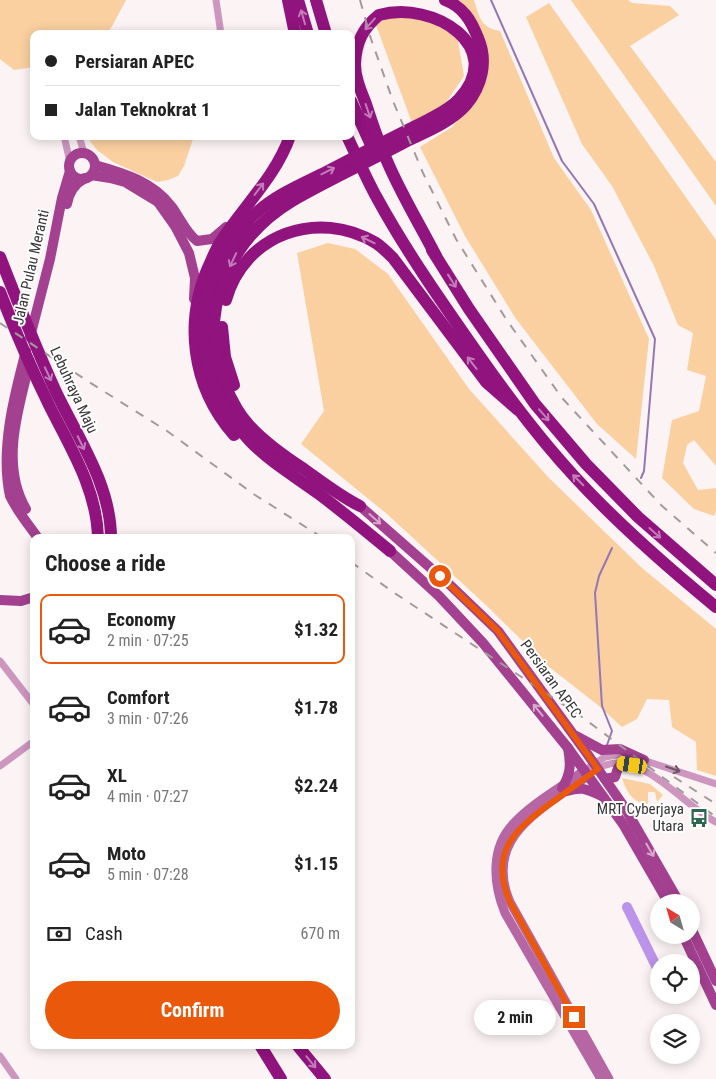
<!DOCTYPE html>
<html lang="en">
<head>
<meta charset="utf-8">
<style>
	:root { --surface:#fff; --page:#f6f6f6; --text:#222; --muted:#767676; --line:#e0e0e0; --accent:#ea580c }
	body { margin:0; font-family:"Roboto Condensed",sans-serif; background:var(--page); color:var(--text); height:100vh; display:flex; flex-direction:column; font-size:19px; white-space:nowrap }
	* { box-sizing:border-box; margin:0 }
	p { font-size:16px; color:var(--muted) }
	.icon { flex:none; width:28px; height:28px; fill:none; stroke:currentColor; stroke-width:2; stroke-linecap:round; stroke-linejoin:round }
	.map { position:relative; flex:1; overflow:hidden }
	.details { position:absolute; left:30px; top:534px; width:325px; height:515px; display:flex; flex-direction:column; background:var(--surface); border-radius:10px; box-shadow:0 2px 12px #0003 }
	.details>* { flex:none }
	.top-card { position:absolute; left:30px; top:30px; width:325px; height:110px; border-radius:10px; box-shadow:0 2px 12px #0003; display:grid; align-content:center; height:110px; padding:0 15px; background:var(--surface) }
	.needle { width:32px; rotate:323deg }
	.controls { position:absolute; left:650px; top:894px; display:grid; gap:10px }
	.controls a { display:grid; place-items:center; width:50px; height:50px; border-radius:50%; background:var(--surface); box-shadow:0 2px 12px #0003; font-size:25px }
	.end { position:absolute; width:22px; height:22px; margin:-11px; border:6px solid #ea580c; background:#fff; box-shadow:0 0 0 2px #fff }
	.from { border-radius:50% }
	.bubble { position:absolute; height:35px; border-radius:18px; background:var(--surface); box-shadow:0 2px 12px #0003; font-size:16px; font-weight:700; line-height:35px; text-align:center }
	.car { position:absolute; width:15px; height:30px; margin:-15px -8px; border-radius:6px; box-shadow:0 0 4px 1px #0007; background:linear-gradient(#f5c518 24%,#345 0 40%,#f5c518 0 76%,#345 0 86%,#f5c518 0) }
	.top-card b { display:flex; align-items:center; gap:18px; height:48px; font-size:19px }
	.top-card b+b { border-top:1px solid var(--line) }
	.top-card i { width:12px; height:12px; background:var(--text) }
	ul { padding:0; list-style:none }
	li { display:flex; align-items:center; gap:15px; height:70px; margin:0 10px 8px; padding:0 5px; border:2px solid transparent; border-radius:10px }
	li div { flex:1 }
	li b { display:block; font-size:19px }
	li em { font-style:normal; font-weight:700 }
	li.current { border-color:var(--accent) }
	li>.icon { width:45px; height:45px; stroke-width:1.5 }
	h2 { padding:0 15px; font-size:22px; line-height:60px }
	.pay { display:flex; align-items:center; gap:12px; height:55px; padding:0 15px; font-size:19px }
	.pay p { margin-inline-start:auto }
	.primary-button { display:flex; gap:10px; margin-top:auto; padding:10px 15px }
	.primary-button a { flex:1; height:58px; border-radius:30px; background:var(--accent); color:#fff; font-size:20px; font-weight:700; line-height:58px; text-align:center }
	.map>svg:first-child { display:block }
</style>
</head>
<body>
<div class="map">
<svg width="716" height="1079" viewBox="0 0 716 1079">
	<rect width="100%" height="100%" fill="#fbf3f4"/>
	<g fill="#fad0a0">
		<polygon points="0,0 126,0 111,28 104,34 34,34 34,67 14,70 0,59"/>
		<path d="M451,0H474C479,17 481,28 500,31L554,158L591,210L649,339L636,459L597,424L516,319L465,236L420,147L452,127L474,101L484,42Z"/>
		<polygon points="571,0 628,0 632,3 670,6 679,15 630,46 716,162 716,206"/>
		<polygon points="549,3 716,240 716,466 694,440 687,445 683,463 698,490 716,488 716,511 714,516 694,509 662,478 672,420 699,411 706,376 687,370 693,333 678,325 654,266 612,186 582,144 526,17"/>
		<polygon points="392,15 436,16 458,41 464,76 445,104 412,123 376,25"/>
		<polygon points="86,136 194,136 184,166 178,176 168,180 157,182 113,162 97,150"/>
		<polygon points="328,243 355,249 388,274 469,389 549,478 642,568 716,629 716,776 697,770 696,742 672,727 669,700 647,699 637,719 622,727 599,706 548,666 488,607 387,514 301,444 324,411 297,253"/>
		<path d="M622,778L650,784L663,795L657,802L655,792H648V803L646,805C632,801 626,791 622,778Z"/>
	</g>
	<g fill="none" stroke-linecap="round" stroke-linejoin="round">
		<g stroke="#9477b4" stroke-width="2">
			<polyline points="491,0 562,161 594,204 655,339 644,471 641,478"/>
			<polyline points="607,745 612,731 602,706 595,593 599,576 612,548"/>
		</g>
		<polyline stroke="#bb93ea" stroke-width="10" points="627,907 657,968"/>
		<g stroke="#cd96bf" stroke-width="7">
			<polyline points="216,0 221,34"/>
			<polyline points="64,136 70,162"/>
			<polyline points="79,136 84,153"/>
			<polyline points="0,661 34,705"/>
			<polyline points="640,759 716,784"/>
			<polyline points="0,766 34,741"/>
			<polyline points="585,770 605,757 623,754"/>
			<path d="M589,775C594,771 599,767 606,765C644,752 685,807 716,822"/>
			<polyline points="0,1056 16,1079"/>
		</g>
		<g stroke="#b666a3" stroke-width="9">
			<path d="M585,770C563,786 532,803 514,823C490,847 493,884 505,913L601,1079"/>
			<path d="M589,775C544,808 482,836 510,902L609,1079"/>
		</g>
		<g stroke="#a3408f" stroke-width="10">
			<circle cx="82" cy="166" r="13"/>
			<path d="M95,165C124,173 153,182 172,207C180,218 186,233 197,241L212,239L226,227"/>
			<polyline points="91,175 110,178 125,182 158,202 175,226 189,253 195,278 194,299"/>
			<path d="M67,204C69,192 74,184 85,178"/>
			<polyline points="30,337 50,259 62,198 70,171"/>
			<path d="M26,351C14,396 0,450 10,496C17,511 28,524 38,538"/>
			<polyline points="360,506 450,585 498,631 586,752 625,808 679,902"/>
			<path d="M26,509C0,465 18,409 30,362"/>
			<polyline points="390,551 439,596 483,643 568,748 623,824 668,902"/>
			<polyline points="0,600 21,601 34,597"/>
			<polyline points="576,736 602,750 620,749 644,760"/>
			<polyline points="605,779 615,777 618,768 622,764"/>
			<path d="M562,788C571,774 571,764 568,748"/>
			<path d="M567,791C584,786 587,790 602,796"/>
			<polyline points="691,928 716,981"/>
			<polyline points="683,935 716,1005"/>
		</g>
		<g stroke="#91137d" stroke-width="12">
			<polyline points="288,0 295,34"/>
			<polyline points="298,0 308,34"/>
			<polyline points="316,0 326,34"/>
			<polyline points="351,101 376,156"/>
			<path d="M347,136C357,157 366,178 377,198C406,251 441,301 476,351C506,394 538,437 574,476C617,523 666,566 716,607"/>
			<polyline points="432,250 469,309 535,404 586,464 638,517 716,585"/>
			<path d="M0,257C18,303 36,348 56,392C78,438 111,485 111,538"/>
			<path d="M0,292C15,331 31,368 49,405C70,447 97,489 98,538"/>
			<path d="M226,300C244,234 318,208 376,243C382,247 388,253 393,258L486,382L518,410"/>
			<polyline points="222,327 225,357 234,385"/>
			<path d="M234,435C191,386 183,319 211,261C214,254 217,247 221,241C244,206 276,176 290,136"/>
			<path d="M360,506C340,496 322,482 304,469C284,456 264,442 248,424C238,413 231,399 225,385C195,315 228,239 292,201C330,179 370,161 409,140C428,131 452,121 466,105C482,86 488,61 478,38C471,20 463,7 445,0"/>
			<path d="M390,551C367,532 343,512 319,494C296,477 270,462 250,441C194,383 186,299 238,235C243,228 248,220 255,214C275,195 302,184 326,172C359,155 391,138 424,122C436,115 449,110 459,99C507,47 434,0 379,15C363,28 356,42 355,64C355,78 361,91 366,104C372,123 379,143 387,161C401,194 420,225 436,256"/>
			<polyline points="260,1045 281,1079"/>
			<polyline points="297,1045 325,1079"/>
		</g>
		<g stroke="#a19b9c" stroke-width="2" stroke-dasharray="9 9" stroke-linecap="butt">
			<polyline points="360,0 371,39 393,101 423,173 456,239 506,319 562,398 661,505 716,553"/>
			<polyline points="0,323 89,382 167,431 255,495 323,538"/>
			<polyline points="351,562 393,592 582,717 716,817"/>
			<polyline points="674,777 716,804"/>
		</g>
	</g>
	<defs><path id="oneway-shaft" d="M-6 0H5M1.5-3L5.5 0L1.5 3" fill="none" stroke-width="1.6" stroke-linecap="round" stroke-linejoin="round" transform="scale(1.25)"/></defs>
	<g stroke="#c27db8">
		<use href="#oneway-shaft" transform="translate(303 17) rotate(-106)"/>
		<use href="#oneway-shaft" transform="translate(370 24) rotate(131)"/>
		<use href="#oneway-shaft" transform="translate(368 111) rotate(71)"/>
		<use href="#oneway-shaft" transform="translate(328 171) rotate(-27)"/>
		<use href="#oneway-shaft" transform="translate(259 189) rotate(-53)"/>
		<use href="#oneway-shaft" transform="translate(368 240) rotate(-154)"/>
		<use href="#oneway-shaft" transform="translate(233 260) rotate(115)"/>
		<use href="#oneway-shaft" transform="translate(452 281) rotate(58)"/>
		<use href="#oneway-shaft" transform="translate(472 363) rotate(-128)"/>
		<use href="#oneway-shaft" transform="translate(48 374) rotate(65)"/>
		<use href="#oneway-shaft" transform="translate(544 415) rotate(49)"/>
		<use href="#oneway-shaft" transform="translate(81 443) rotate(64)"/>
		<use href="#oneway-shaft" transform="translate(578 480) rotate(-135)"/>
		<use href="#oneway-shaft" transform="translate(655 533) rotate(42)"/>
		<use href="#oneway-shaft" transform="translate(311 1062) rotate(51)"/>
	</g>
	<g stroke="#d6a9cd">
		<use href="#oneway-shaft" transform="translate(375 519) rotate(41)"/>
		<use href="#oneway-shaft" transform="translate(538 710) rotate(-129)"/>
		<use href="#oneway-shaft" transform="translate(650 850) rotate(60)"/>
	</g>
	<use stroke="#6c5766" href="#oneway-shaft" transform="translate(673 769) rotate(19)"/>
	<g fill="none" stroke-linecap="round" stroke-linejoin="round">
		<path stroke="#ea580c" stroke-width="6" d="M440,576L498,631L598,769C582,780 567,792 551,803C513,831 489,853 510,902L574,1017"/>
	</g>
	<defs>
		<g id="bus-bare" transform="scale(1.5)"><path d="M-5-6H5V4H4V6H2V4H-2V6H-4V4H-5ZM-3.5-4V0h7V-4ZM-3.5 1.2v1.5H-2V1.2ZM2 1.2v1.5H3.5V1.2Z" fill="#2c6750" stroke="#fff" stroke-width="2.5" paint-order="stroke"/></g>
	</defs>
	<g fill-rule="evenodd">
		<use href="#bus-bare" x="699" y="818"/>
	</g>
	<g text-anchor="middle" stroke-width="4" stroke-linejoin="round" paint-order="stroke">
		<g font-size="15" fill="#383536" stroke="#fff">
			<text transform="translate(31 267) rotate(-77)" y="5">Jalan Pulau Meranti</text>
			<text transform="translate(74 390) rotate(65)" y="5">Lebuhraya Maju</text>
			<text transform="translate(551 679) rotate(54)" y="5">Persiaran APEC</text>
		</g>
		<g font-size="15" fill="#383536" stroke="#fff" text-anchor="end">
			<text x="684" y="814">MRT Cyberjaya<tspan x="684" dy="17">Utara</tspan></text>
		</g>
	</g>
</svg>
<div class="controls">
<a><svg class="needle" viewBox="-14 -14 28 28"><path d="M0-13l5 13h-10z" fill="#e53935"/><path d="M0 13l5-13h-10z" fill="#767676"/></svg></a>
<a><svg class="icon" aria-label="locate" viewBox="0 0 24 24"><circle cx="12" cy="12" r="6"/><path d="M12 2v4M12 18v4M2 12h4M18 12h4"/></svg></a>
<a><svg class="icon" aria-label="layers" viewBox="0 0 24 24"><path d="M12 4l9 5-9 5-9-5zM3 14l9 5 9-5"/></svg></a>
</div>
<i class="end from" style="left:440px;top:576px"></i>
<i class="end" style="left:574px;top:1017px"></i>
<div class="bubble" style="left:474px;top:1000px;width:82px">2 min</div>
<i class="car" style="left:632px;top:765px;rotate:279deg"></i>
<div class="top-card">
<b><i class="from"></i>Persiaran APEC</b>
<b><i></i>Jalan Teknokrat 1</b>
</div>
<section class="details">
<h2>Choose a ride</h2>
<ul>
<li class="current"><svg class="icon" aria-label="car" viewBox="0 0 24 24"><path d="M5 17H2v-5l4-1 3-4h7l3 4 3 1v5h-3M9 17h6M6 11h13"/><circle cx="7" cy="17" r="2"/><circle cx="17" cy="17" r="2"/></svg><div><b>Economy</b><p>2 min · 07:25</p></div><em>$1.32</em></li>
<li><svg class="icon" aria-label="car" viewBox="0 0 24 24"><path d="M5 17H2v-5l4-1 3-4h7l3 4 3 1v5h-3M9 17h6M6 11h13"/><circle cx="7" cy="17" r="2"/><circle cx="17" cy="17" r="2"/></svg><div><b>Comfort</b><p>3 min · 07:26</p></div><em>$1.78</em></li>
<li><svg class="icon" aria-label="car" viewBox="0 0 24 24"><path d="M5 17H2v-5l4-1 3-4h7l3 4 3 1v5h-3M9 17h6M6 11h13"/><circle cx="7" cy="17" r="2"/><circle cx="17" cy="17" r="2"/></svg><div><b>XL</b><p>4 min · 07:27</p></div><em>$2.24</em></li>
<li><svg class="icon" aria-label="car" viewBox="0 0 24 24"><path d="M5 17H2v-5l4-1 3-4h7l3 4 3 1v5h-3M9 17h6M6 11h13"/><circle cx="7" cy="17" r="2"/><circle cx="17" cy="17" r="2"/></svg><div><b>Moto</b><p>5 min · 07:28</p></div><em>$1.15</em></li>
</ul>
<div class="pay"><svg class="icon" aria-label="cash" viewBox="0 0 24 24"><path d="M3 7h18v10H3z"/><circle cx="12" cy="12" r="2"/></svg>Cash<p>670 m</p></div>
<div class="primary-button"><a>Confirm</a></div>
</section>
</div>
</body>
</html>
